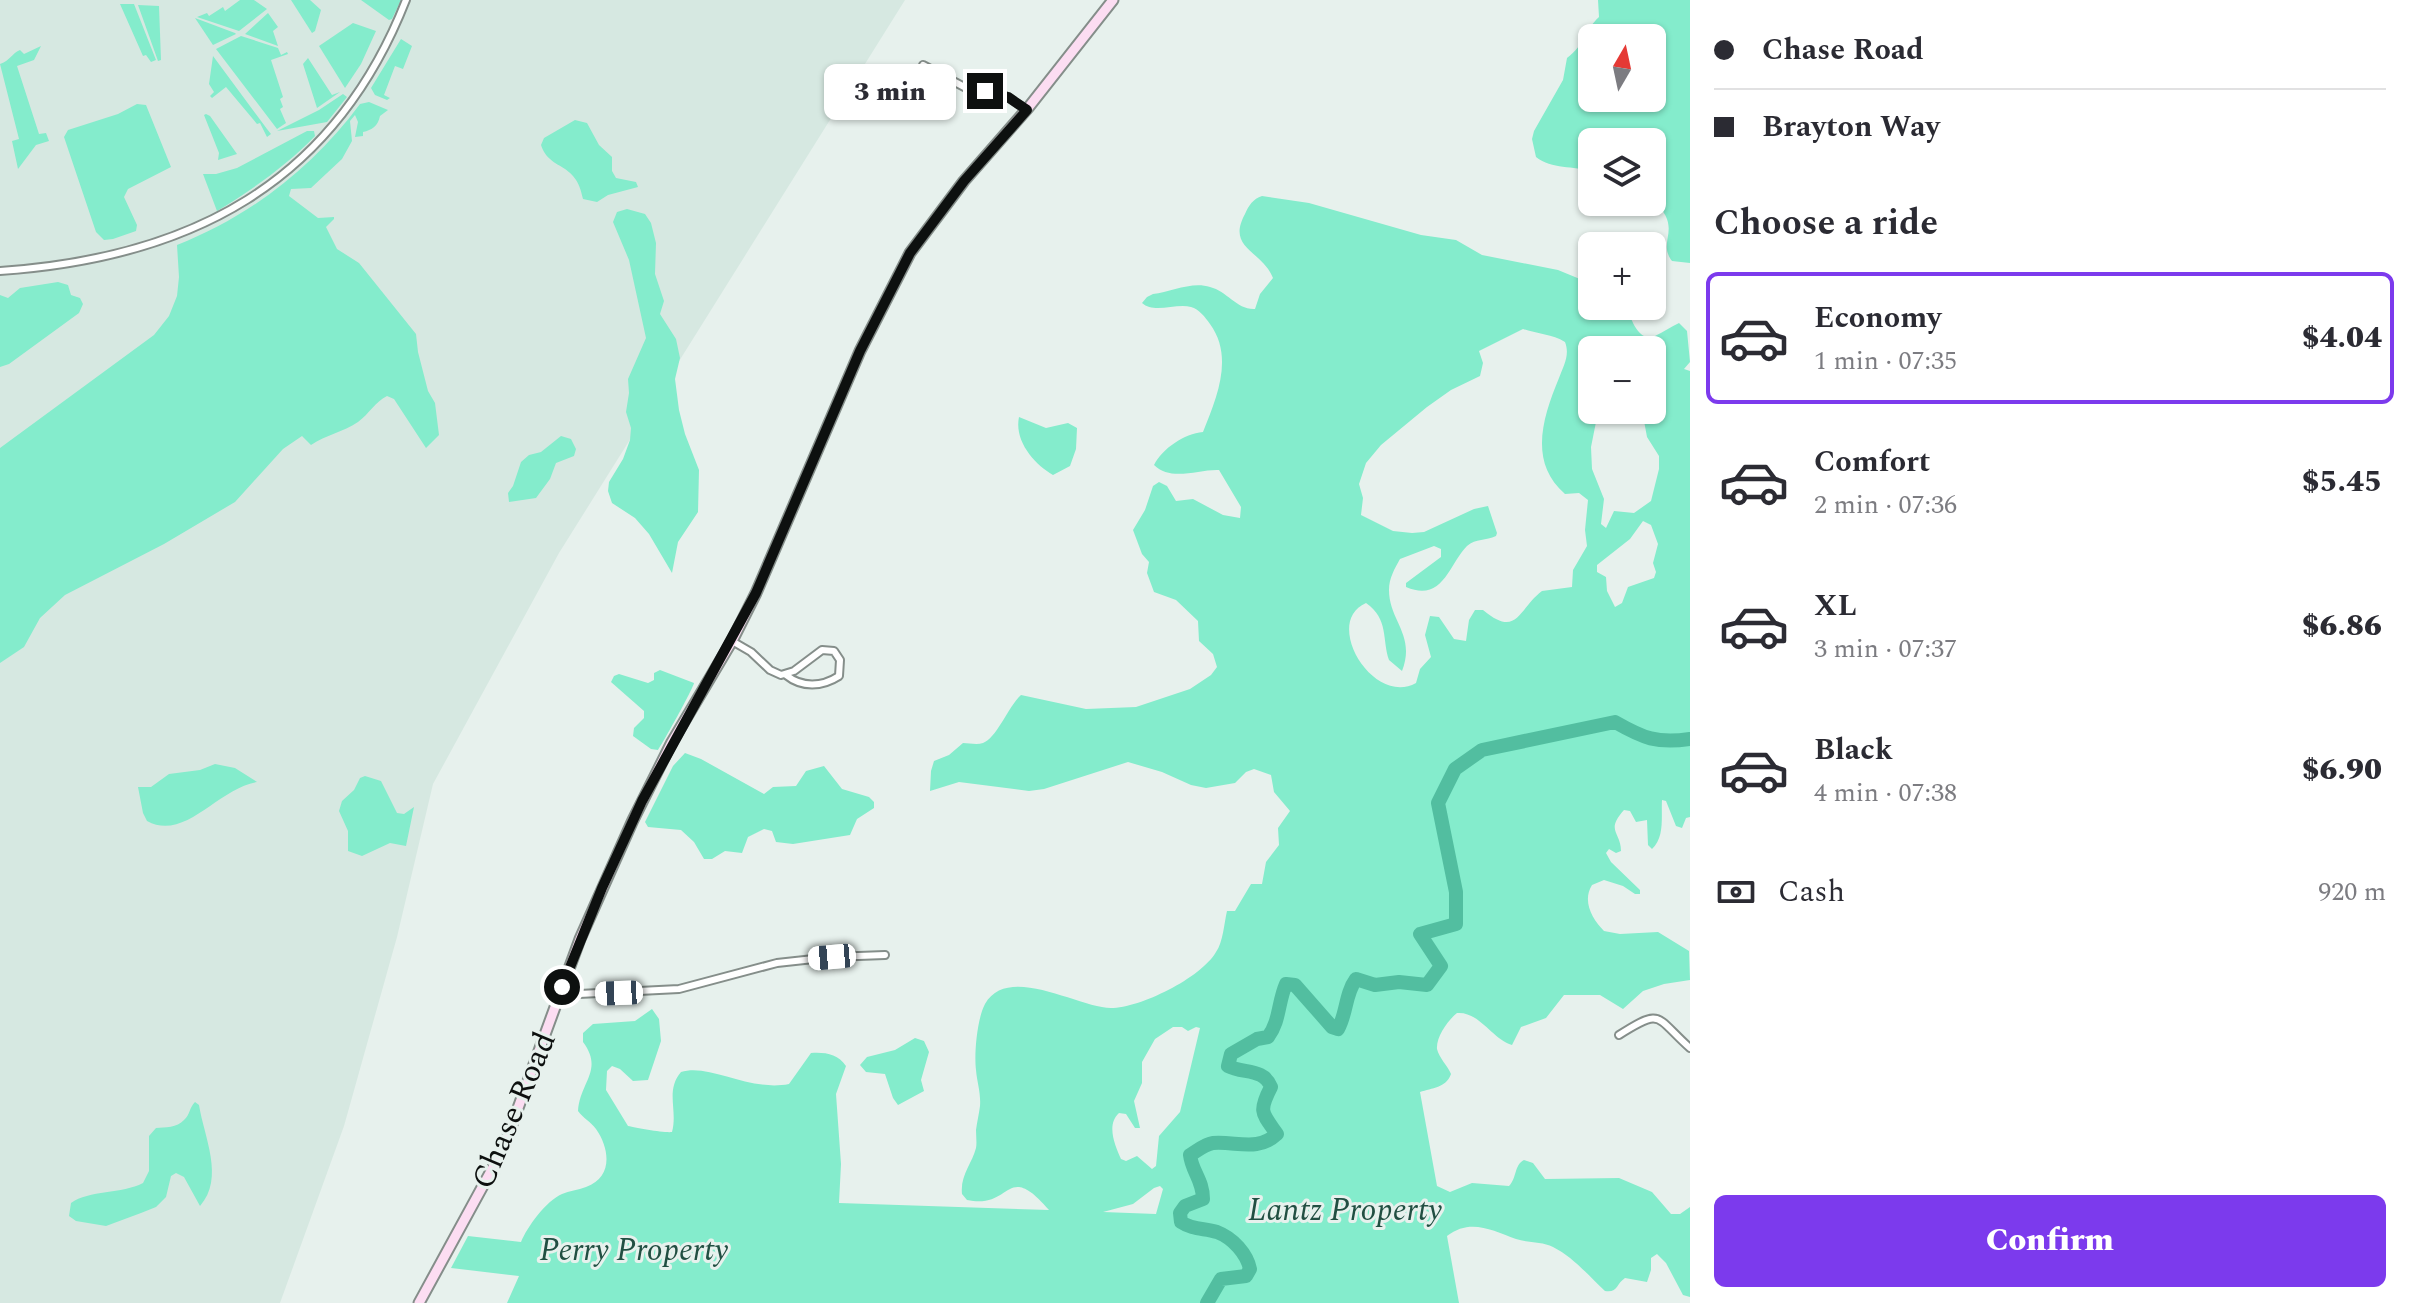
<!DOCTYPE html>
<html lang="en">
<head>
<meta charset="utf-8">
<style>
	:root { --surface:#fff; --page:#f7f7f7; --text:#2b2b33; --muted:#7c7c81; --line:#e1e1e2; --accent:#7c3aed }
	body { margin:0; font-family:Spectral,serif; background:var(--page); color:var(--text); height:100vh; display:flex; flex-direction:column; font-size:30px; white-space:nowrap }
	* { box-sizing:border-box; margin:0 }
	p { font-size:26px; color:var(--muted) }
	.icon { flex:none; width:44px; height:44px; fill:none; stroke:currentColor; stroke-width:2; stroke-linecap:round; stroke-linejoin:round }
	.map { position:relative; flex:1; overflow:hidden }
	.panel { display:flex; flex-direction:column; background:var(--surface); width:720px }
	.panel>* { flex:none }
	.guide { display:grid; align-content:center; height:176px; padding:0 24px; background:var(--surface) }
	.needle { width:52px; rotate:9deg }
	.buttons { position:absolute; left:1578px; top:24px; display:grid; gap:16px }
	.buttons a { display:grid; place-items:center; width:88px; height:88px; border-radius:12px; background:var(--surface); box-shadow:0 2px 6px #0004; font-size:40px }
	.end { position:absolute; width:36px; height:36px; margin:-18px; border:10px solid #0d100f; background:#fff; box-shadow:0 0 0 4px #fff }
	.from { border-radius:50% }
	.bubble { position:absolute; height:56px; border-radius:12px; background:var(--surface); box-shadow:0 2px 6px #0004; font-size:26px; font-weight:800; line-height:56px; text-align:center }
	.car { position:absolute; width:24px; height:48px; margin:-24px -12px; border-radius:10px; box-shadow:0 0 6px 2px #0007; background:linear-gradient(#fff 24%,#345 0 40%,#fff 0 76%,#345 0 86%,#fff 0) }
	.guide b { display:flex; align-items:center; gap:28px; height:76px; font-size:30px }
	.guide b+b { border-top:2px solid var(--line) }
	.guide i { width:20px; height:20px; background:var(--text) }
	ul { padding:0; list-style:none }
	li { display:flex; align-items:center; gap:24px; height:132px; margin:0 16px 12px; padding:0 8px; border:4px solid transparent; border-radius:12px }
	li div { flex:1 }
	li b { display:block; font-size:30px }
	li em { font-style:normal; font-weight:800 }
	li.active { border-color:var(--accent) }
	li>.icon { width:72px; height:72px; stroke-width:1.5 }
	h2 { padding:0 24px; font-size:36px; line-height:96px }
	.pay { display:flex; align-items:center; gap:20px; height:88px; padding:0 24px; font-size:30px }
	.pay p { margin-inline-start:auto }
	.primary-button { display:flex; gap:16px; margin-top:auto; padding:16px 24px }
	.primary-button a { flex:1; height:92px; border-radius:12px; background:var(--accent); color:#fff; font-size:32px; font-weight:800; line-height:92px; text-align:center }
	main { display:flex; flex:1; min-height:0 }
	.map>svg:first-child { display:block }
</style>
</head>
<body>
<main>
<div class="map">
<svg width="1690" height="1303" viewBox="0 0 1690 1303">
	<rect width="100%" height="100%" fill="#e7f1ed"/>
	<polygon fill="#d6e8e1" points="0,0 905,0 559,553 433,784 397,937 344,1126 280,1303 0,1303"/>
	<g fill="#84eccc" fill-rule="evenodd">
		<polygon points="240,0 254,0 267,9 239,31 197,17 207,13 209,16 223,7 225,11"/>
		<polygon points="291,0 310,0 321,10 315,31 312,33"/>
		<polygon points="361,0 401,0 392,19 389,20"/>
		<path d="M1598,0H1690V263L1672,261C1656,240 1685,229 1652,199V142H1592V172C1573,165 1552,170 1536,157L1532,139L1534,131L1563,80L1567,58C1585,45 1584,31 1599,17ZM1652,38V98H1592V38Z"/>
		<polygon points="120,4 134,4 156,60 151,62 146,55 143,56"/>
		<polygon points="138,5 159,6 161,60 158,61"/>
		<polygon points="268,13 278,27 273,31 278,46 245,34"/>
		<polygon points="195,18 235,33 236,34 213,45"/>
		<polygon points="353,23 376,31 361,64 345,88 319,46"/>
		<polygon points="241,36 278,48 281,55 287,52 288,54 271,60 283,97 280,99 283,107 280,109 286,123 277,129 216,49"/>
		<polygon points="401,39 412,46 403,69 395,66 384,95 390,98 387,100 375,95 371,88"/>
		<path d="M41,46L34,60L17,66L39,134L46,133L49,141L36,145L18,169L12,141L19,139L0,64C11,60 11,54 20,50L24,54Z"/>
		<polygon points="213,56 267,129 271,134 267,137 260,123 257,124 226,87 212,98 210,96 214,92 209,84"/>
		<polygon points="308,58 332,95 340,92 317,108 303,64"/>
		<polygon points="343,94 347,97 327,122 277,131 319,110"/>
		<path d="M369,102L388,110L380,116C378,126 372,130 363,132V136L355,137L358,122L355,115L350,121L352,141L342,159L311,188L291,189L289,196L318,218L334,217V219L326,227L337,249L359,263L416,334L418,352L428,391L435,403L439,435L426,448L394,399L387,396C375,402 369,414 358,422C343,432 326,435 311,445L302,436L283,449L235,502L164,544L65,595L40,618L24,647L0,663V448L154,335L169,316L177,296L179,277L177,245C251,216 313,167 360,104Z"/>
		<polygon points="137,104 146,105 171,167 128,189 124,197 137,225 136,231 113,239 104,240 96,232 64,137 68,130 118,114"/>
		<polygon points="206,114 210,116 237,154 218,160 219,153 204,115"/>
		<path d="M575,120L587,123L599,145L612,157V171L616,178L636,182L638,187L608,195L597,202L583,199C576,160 550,172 541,145L544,138Z"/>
		<path d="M307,131H314L315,136C286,166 253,189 217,211L203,174H216L237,168Z"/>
		<path d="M1262,196L1309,203L1421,235L1456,240L1482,255L1558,270L1592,284V306H1628C1629,318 1640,344 1655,336C1664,332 1670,327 1679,323L1687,331L1690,362L1684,369L1690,371V817L1686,818L1682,828L1676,826L1666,801L1662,800C1661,816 1665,837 1652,849L1648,845L1647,820L1636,822L1630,811L1624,810C1605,831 1621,832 1621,851L1616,853L1609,849L1606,853L1611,862L1640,890V894H1635L1623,886L1604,880L1592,885C1582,901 1592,919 1604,931L1620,934L1658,932L1689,951L1690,980L1664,984L1643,991L1623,1009L1600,995H1564L1546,1018L1521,1027L1512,1045C1492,1039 1479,1011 1457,1013C1448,1020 1436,1037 1437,1049C1439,1058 1448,1066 1451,1074C1446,1088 1432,1088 1420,1092L1437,1186L1450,1192L1472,1183L1509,1186C1517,1178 1514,1165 1524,1160L1533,1163L1545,1179L1619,1178L1652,1192L1671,1214H1680L1690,1207V1297L1683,1295L1666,1263L1657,1254L1651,1258V1270L1647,1282L1625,1278C1616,1284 1618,1293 1605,1291C1589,1276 1573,1257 1553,1247C1542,1241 1528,1243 1516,1239C1492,1230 1470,1218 1447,1236L1459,1303H507L519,1276L451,1268L468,1236L521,1242C527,1227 546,1201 562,1194C569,1191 578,1190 586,1187C613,1177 610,1149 596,1129C591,1122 583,1118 578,1111C580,1082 604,1070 583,1042V1033L593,1024L635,1021L652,1009L659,1019L661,1041L648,1080L633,1081L620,1069L612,1066L607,1071L606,1090L628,1126C637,1128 664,1133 672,1132C678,1110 665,1091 681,1072C710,1063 749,1092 789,1084L811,1053C825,1052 838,1054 846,1066L836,1094L841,1164L839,1203L1049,1210C1005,1159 1013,1210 967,1200L962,1194C960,1175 972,1164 976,1148C977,1143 976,1136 976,1130C977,1122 979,1114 980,1106C981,1093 977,1082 976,1070C974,1054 977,1019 985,1004C1008,963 1079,1008 1111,1008C1140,1008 1201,978 1216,952C1223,942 1224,924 1227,911H1235L1251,884H1262L1266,862L1279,845L1278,828L1290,811L1274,792L1271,775L1254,769L1246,772L1235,783L1206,788L1191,785L1162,772L1128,762L1044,789L1029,791L959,782L930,791L931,771L934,761L949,755L963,743C969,743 977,745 983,743C997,738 1008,707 1021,695L1086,709L1136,707L1190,689L1211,675L1217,667L1213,654L1199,641L1198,621L1176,600L1154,592L1147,573L1149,562L1142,554L1133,530L1145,510L1153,486L1159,482L1167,486L1176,501L1193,499L1223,515L1240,518L1241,507L1219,470C1199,469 1171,482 1154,465C1163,448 1184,434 1203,432C1217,397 1234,357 1210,324C1205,317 1199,309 1191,307C1176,303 1154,314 1142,303L1147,297L1153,294C1171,292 1192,281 1210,287C1227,291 1237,310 1255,309L1260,294L1273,278C1262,250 1226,249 1245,214C1249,205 1253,199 1262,196ZM1523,329C1537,334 1552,334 1565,342C1570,355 1564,365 1559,378C1543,417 1528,462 1565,494L1579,493L1588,500L1585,530L1587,546L1573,570L1572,587L1542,591C1518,609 1518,639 1483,610H1475L1469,620L1466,641L1454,639L1439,617L1430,616L1425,635L1431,657L1420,669L1416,683C1373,707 1322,622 1366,603C1389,619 1382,640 1389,660L1402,671C1416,635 1389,621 1389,590C1389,578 1395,568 1400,559L1434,546L1441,549V557L1406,583V587C1443,603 1449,564 1467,546C1476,538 1486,541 1496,536L1497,533L1488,506L1474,509L1424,532L1412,533L1393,531L1361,515L1363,498L1359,484L1366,463L1381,445L1427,407L1451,390L1480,376L1483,363L1479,351ZM1592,350H1652V410H1642L1647,437L1659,456V469L1651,501L1634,513L1614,511L1606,528L1601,524L1604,499L1592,469L1591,447L1597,417L1594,412L1587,416L1583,415C1578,399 1580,389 1592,378ZM1643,521L1651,525L1658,544L1653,563L1656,572L1654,578L1628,587L1622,603L1615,607L1607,591L1606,577L1597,572V565L1630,539ZM1173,1027H1182L1188,1031L1196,1027L1200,1028L1180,1112L1159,1136L1156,1166L1152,1169L1137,1156L1126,1161L1121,1159C1115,1145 1106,1125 1119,1113L1126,1114L1135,1128H1140L1134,1101L1142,1083V1062L1155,1039ZM1160,1186L1163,1189L1156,1214L1103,1212L1133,1204L1154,1188Z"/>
		<polygon points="627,209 645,214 651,223 656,243 655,274 664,301 660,314 676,339 680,358 675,379 679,410 685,434 699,470 698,512 678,542 672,573 649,534 635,518 612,503 608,491 609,482 623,459 630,440 631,428 626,412 629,393 628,379 646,338 629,260 613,222 617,212"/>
		<polygon points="58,282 68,285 71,295 80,298 83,304 79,313 9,364 0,367 0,295 8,298 20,288"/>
		<path d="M1019,417L1046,428L1068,423L1077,428L1076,449L1070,466L1053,475C1034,464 1014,441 1019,417Z"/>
		<polygon points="561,436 571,439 576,449 574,456 556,463 550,479 536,498 509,502 508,493 513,486 521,462 529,455 541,452"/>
		<path d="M660,670L694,683C693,689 663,743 658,750L651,749L633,736L634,728L644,718V711L611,682L614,676L619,674L648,683L654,680V673Z"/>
		<polygon points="685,753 701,759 764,794 773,787 796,786 806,771 824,766 842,789 869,797 874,802 874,808 857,819 850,835 793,844 776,842 772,831 764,829 748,837 742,853 725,851 712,859 704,859 694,842 681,830 648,827 645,822 673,766"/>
		<path d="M215,764L235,768L257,782C218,788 185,842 147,821L143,813L138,787H151L169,774L200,770Z"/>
		<polygon points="365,776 381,781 397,813 404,814 414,807 406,846 390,843 362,856 348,851 348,831 339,811 342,801 354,790 360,778"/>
		<polygon points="915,1038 924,1041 929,1052 921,1080 924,1091 898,1105 893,1098 885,1074 866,1072 860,1065 867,1057 895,1050"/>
		<path d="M195,1102L199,1105C204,1137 225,1178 200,1206L184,1177L176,1173L171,1176L166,1197L156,1207L141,1213L106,1226L76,1221L69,1216L71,1203C89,1190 122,1194 143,1183L149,1171V1136L156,1128C165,1127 177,1128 184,1120C190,1115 189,1108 195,1102Z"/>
	</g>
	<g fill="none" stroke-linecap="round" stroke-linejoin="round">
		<path stroke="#52bea0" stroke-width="14" d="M1207,1303L1221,1279L1246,1276L1250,1269C1247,1254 1233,1238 1217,1232C1204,1228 1193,1230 1181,1222L1180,1213L1185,1206L1203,1199C1203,1180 1192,1172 1190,1155C1197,1151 1205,1144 1213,1143C1236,1141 1258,1152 1277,1134C1262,1113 1258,1112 1271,1087C1264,1068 1243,1074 1228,1066L1231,1054L1257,1039L1268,1037C1280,1021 1278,1002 1286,984L1295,985L1332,1027L1338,1029C1347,1013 1345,994 1356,979L1375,985L1399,982L1427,985L1441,966L1420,934L1456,924V892L1438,803L1455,769L1482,750L1615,722C1643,738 1657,744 1690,739"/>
		<g stroke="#858e8a" stroke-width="10">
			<g id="street">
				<polyline points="923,65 968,89 1008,97 1027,110"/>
				<path d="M0,271C190,258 334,184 406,0"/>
				<path d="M732,641L751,652L770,670L781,675L794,671L822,650L834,651L840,660L839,676C822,687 802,688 786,675"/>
				<polyline points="559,995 679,989 777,963 832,957 885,955"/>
				<path d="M1619,1035C1663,1007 1655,1017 1690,1048"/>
			</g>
		</g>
		<g stroke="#858e8a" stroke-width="13">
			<polyline id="secondary" points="419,1303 503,1149 580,939 633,820 672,742 732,641 756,593 860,351 910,253 964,181 1028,108 1113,0"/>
		</g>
		<use href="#street" stroke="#fff" stroke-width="6"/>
		<use href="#secondary" stroke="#fcddf2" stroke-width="9"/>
	</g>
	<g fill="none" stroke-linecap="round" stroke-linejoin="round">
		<polyline stroke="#0d100f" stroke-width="10" points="562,987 602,888 642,801 756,593 860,351 910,253 964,181 1027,110 1008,97 985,91"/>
	</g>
	<g text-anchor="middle" stroke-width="6" stroke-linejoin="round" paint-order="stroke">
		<g font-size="32" fill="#0d100f" stroke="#e7f1ed">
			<text transform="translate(513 1110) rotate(-67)" y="11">Chase Road</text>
		</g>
		<g font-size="32" font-style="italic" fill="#214f42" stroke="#e7f1ed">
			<text x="1345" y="1220">Lantz Property</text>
			<text x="634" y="1260">Perry Property</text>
		</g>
	</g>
</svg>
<div class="buttons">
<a><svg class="needle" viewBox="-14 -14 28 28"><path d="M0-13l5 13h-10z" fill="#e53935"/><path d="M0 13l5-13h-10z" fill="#7c7c81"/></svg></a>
<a><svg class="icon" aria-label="layers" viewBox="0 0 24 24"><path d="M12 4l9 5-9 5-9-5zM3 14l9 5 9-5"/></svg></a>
<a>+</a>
<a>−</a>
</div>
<i class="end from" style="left:562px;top:987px"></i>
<i class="end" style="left:985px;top:91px"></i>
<div class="bubble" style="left:824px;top:64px;width:132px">3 min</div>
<i class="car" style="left:832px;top:957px;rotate:265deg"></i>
<i class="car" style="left:619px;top:993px;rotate:268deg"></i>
</div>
<section class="panel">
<div class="guide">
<b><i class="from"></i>Chase Road</b>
<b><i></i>Brayton Way</b>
</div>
<h2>Choose a ride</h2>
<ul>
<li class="active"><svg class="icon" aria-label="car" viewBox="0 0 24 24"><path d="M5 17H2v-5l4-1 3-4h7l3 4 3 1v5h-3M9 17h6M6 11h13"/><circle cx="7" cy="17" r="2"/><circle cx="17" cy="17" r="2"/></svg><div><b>Economy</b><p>1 min · 07:35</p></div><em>$4.04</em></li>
<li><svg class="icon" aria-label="car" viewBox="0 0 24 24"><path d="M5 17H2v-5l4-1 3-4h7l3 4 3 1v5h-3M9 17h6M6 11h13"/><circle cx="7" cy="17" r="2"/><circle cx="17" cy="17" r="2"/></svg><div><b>Comfort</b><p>2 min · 07:36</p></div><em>$5.45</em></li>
<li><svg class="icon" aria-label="car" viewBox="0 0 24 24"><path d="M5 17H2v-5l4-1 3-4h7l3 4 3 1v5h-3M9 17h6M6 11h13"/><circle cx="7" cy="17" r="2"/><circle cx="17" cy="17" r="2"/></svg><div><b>XL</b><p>3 min · 07:37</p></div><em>$6.86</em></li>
<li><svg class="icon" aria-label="car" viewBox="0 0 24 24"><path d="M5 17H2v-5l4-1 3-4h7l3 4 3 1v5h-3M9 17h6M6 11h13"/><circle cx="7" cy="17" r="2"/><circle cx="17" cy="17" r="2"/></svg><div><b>Black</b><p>4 min · 07:38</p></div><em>$6.90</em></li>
</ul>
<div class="pay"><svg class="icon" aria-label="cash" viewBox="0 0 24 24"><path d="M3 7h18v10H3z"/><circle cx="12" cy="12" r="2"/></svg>Cash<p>920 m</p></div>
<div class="primary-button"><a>Confirm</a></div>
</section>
</main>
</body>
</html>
